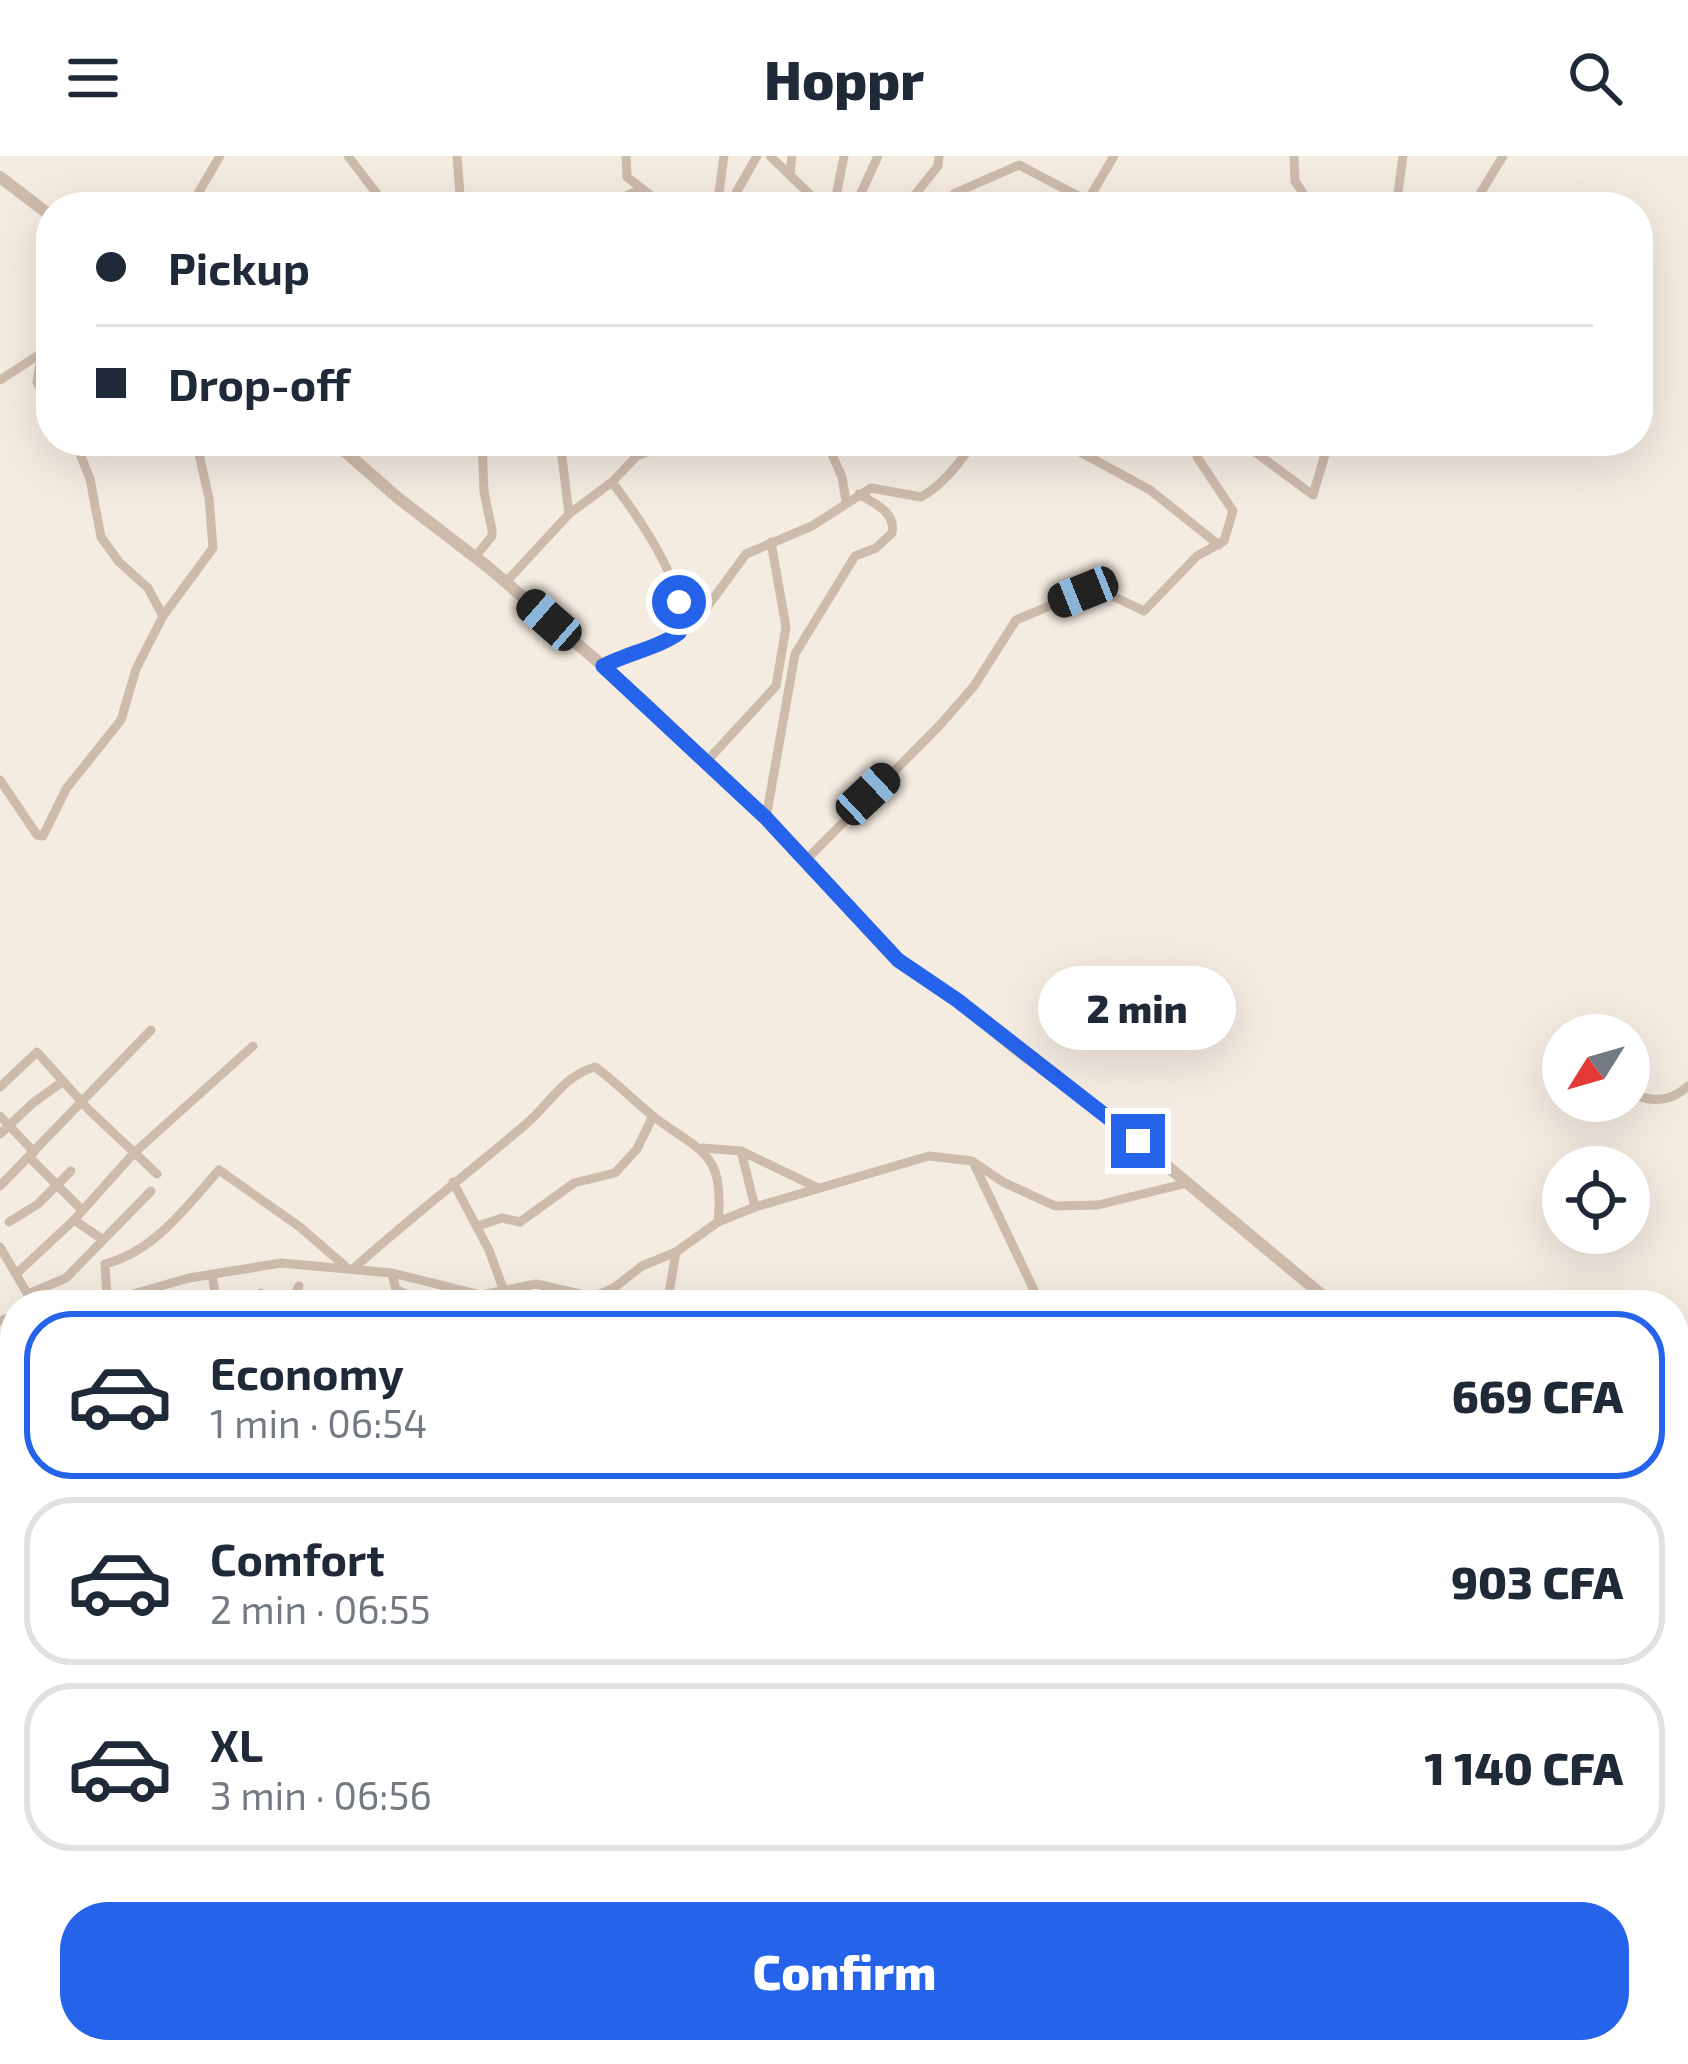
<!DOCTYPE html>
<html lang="en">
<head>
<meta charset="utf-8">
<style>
	:root { --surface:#fff; --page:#f6f6f7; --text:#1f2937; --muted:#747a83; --line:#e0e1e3; --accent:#2563eb }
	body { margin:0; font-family:"Exo 2",sans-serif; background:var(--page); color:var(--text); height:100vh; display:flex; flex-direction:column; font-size:45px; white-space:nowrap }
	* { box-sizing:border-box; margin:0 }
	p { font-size:39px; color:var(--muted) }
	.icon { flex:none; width:66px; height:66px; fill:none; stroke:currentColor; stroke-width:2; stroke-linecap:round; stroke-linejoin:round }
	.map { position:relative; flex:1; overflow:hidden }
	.sheet { position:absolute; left:0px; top:1134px; width:1689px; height:774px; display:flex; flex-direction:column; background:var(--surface); border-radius:48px 48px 0 0; box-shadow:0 12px 48px #0002 }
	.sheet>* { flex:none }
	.hud { position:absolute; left:36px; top:36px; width:1617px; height:264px; border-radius:48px; box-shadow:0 12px 48px #0002; display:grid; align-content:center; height:264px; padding:0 60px; background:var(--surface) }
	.needle { width:78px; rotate:233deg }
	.controls { position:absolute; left:1542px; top:858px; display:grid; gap:24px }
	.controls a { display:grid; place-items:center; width:108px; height:108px; border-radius:50%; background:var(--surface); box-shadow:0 12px 48px #0002; font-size:60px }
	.end { position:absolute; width:54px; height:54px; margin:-27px; border:15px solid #2563eb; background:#fff; box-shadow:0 0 0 6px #fff }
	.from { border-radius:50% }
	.bubble { position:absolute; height:84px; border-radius:42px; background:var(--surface); box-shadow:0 12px 48px #0002; font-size:39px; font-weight:800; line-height:84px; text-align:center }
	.car { position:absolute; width:36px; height:72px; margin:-36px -18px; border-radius:15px; box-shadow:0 0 9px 3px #0007; background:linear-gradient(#222 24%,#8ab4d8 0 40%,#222 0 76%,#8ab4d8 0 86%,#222 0) }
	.hud b { display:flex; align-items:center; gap:42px; height:114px; font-size:45px }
	.hud b+b { border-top:3px solid var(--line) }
	.hud i { width:30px; height:30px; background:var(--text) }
	ul { padding:21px 0 0; list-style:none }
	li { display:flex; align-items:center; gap:36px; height:168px; margin:0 24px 18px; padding:0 36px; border:6px solid var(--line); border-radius:48px }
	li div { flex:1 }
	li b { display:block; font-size:45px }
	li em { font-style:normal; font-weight:800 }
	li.on { border-color:var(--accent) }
	li>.icon { width:108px; height:108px; stroke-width:1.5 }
	.button { display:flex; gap:24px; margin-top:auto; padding:24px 60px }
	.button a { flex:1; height:138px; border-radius:48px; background:var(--accent); color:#fff; font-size:48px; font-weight:800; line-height:138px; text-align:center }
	header { display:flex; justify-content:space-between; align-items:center; height:156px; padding:0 60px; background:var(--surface); font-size:54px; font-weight:800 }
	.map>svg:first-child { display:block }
</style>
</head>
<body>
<header><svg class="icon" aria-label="menu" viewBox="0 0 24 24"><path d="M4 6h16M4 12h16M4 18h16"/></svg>Hoppr<svg class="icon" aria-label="search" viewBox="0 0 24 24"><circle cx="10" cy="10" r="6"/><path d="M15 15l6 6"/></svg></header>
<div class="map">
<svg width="1688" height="1908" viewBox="0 0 1688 1908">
	<rect width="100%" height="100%" fill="#f4ebe1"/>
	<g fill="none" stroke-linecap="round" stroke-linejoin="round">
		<g stroke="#cdbbac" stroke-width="9">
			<polyline points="348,0 387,51"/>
			<polyline points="457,0 461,51"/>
			<polyline points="626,0 627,21 657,44 681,51"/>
			<polyline points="770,0 823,51"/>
			<polyline points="1294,0 1295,25 1312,51"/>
			<polyline points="790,18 792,0"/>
			<polyline points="1091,39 1116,51"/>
			<polyline points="855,50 878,0"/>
			<polyline points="190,51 220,0"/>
			<polyline points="601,51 639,34"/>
			<polyline points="717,51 724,0"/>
			<polyline points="728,51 757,0"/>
			<polyline points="834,51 844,0"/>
			<polyline points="905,51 938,10 939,0"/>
			<polyline points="940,51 955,37 1019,9 1084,43"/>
			<polyline points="1078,51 1091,39 1114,0"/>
			<polyline points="1388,51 1398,37 1403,0"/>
			<polyline points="1472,51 1503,0"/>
			<polyline points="42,195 37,226 51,252"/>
			<polyline points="0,224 51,191"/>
			<polyline points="75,285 90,323 101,381 119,406 148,432 163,460"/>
			<polyline points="826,285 842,321 846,345"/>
			<polyline points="1060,285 1150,334 1219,389"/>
			<polyline points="1240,285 1313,339 1329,285"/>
			<path d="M612,326C637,359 691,434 679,477"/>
			<polyline points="569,358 612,326 637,300 661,290 690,285"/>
			<polyline points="475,401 492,380 492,374 484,336 482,285"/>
			<polyline points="506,426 569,358 560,285"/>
			<path d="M603,510L632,494L668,485L702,458L746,398L812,370L871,332L921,341C944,328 959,307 975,285"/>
			<polyline points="706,606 776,530 786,471 771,386"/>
			<polyline points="0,624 37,679 43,680 66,633 121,564 136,513 163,460 213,392 209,342 196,285"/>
			<path d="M766,662L795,498L855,400L876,392L892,377C896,356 875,348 859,338"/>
			<polyline points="804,706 940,569 974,530 1016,464 1083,436 1100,434 1144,455 1197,400 1224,385 1233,355 1197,301 1195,285"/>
			<polyline points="0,931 37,896 89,954 157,1018"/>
			<path d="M1636,939C1655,947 1672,945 1688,930"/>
			<polyline points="0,960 34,996"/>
			<polyline points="0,978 33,947 62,926"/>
			<polyline points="702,992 741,995 818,1032"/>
			<polyline points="741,995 755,1051"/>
			<polyline points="29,1001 81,1053"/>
			<polyline points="975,1010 1041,1149"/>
			<polyline points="453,1026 489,1094 509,1149"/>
			<polyline points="0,1030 151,874"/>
			<polyline points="74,1064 102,1083"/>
			<polyline points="9,1066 38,1048 71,1015"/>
			<polyline points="478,1070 502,1062 520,1066 574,1027 615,1017 637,993 653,960"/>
			<polyline points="0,1091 34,1149"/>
			<path d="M354,1112C409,1063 468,1017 525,969C549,949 563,920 595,911C616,926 634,945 654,961C702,997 725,996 718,1066"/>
			<polyline points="392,1117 396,1134 434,1149"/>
			<polyline points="16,1118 74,1064 134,997 253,890"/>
			<polyline points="212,1118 217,1149"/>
			<polyline points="28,1138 66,1122 151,1035"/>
			<path d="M107,1141L105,1108C155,1095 186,1051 219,1014L300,1071L346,1111"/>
			<polyline points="48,1149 126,1140 189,1122 281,1107 392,1117 481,1139 536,1128 593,1141 615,1131 642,1110 676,1096 718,1066 755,1051 929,1000 972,1005 1003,1026 1055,1050 1098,1049 1187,1027"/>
			<polyline points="252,1149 261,1137"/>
			<polyline points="290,1149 299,1130"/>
			<polyline points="667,1149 676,1096"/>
			<polyline points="0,1165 15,1159"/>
			<polyline points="0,1235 15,1202"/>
			<polyline points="0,1317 15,1325"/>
			<polyline points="15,1370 9,1380 15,1386"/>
			<polyline points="8,1443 15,1433"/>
			<polyline points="0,1500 15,1487"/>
			<polyline points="1674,1583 1688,1577"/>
			<polyline points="1674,1623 1688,1606"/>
			<polyline points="0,1639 15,1644"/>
			<polyline points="0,1658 15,1679"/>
			<polyline points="0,1694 15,1684"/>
			<polyline points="1674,1781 1688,1791"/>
			<polyline points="0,1821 15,1794"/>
			<polyline points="1674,1823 1688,1807"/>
			<polyline points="1674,1861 1688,1872"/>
			<polyline points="153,1893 160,1908"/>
			<polyline points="351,1893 360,1908"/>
			<polyline points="608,1893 623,1908"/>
			<polyline points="797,1893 806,1908"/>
			<polyline points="19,1908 34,1893"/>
			<polyline points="363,1908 375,1893"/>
			<polyline points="515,1908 522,1893"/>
			<polyline points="588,1908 593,1893"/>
			<polyline points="687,1908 699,1893"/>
			<polyline points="751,1908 755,1893"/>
			<polyline points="926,1908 927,1893"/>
			<polyline points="1253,1908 1271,1893"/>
			<polyline points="1515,1908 1520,1893"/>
			<polyline points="1564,1908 1574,1903 1592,1908"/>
			<polyline points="1676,1908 1688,1900"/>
		</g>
		<g stroke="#cdbbac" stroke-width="12">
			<polyline points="0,21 51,60"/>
			<polyline points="333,285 398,342 488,411 646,547 766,662 898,804 957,844 1021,897 1101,955 1334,1149"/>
			<polyline points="1674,1450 1688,1462"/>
		</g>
	</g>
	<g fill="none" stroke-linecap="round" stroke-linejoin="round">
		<path stroke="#2563eb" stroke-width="15" d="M679,446L682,464L679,477C658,492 628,497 603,510L766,662L898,804L957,844L1138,985"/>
	</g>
</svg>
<div class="controls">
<a><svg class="needle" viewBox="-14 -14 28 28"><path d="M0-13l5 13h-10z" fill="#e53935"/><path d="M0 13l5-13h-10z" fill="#747a83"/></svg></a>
<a><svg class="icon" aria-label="locate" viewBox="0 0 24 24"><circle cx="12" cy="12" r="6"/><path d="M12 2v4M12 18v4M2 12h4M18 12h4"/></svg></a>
</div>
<i class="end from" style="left:679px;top:446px"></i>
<i class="end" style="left:1138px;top:985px"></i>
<div class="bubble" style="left:1038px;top:810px;width:198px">2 min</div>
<i class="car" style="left:1083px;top:436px;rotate:248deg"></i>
<i class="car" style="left:549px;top:464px;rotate:311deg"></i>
<i class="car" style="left:868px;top:638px;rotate:47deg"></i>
<div class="hud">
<b><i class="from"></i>Pickup</b>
<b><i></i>Drop-off</b>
</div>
<section class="sheet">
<ul>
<li class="on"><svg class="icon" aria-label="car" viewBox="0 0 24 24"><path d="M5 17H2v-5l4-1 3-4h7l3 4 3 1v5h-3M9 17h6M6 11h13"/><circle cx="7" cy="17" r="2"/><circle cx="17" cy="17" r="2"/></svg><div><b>Economy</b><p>1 min · 06:54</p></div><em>669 CFA</em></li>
<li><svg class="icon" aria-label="car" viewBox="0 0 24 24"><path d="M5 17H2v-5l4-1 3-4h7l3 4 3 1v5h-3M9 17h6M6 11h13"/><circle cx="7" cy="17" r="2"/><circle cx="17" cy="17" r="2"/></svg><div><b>Comfort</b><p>2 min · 06:55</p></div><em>903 CFA</em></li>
<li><svg class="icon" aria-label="car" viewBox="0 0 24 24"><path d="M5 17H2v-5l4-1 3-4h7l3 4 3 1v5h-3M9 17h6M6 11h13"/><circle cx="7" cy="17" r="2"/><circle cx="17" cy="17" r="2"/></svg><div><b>XL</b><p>3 min · 06:56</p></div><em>1 140 CFA</em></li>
</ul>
<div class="button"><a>Confirm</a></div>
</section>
</div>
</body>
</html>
